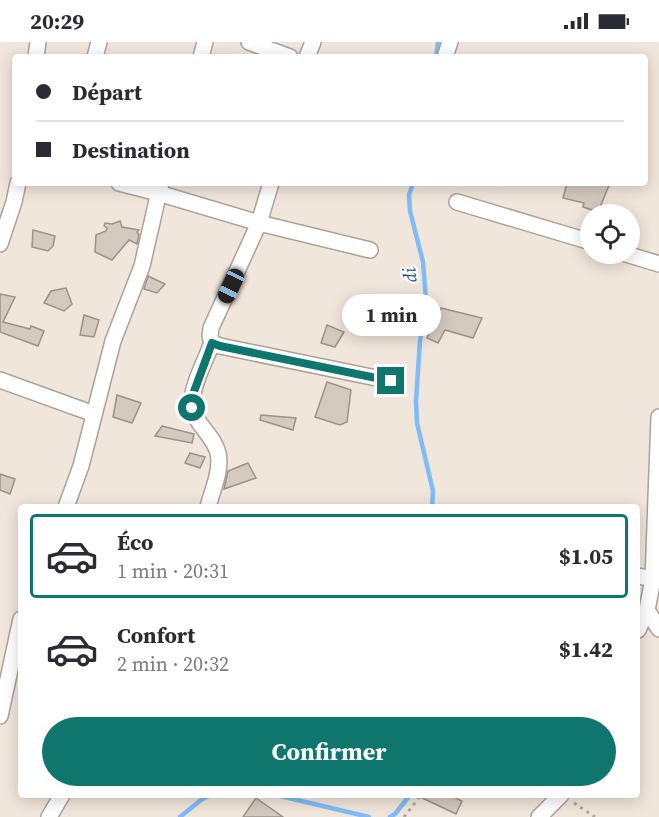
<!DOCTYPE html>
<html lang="fr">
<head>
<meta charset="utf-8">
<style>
	:root { --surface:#fff; --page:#f7f7f7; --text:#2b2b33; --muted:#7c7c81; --line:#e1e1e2; --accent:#0f766e }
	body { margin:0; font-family:"Source Serif 4",serif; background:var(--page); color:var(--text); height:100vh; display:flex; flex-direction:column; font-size:22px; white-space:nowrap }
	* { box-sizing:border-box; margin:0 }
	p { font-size:20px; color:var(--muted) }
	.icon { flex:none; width:33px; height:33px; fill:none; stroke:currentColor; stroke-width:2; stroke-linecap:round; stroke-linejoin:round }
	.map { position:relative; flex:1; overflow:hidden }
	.sheet { position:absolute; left:18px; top:462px; width:622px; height:294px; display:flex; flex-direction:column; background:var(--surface); border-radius:6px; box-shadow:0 3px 15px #0003 }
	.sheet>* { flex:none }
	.top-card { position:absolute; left:12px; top:12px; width:636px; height:132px; border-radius:6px; box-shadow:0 3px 15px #0003; display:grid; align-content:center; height:132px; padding:0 24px; background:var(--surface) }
	.buttons { position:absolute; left:580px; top:162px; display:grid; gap:12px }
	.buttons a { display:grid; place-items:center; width:60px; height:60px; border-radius:50%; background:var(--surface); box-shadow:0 3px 15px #0003; font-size:30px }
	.end { position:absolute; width:27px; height:27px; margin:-14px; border:8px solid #0f766e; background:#fff; box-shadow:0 0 0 3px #fff }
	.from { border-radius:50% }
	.bubble { position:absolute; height:42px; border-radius:21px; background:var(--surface); box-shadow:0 3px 15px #0003; font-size:20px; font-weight:700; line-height:42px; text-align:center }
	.car { position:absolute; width:18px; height:36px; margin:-18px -9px; border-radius:8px; box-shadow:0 0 4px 2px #0007; background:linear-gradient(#222 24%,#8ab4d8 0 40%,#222 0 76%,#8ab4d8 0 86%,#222 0) }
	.top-card b { display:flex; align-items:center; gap:21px; height:57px; font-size:22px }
	.top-card b+b { border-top:2px solid var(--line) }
	.top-card i { width:15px; height:15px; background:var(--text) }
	ul { padding:10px 0 0; list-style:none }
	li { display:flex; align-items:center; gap:18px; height:84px; margin:0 12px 9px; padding:0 12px; border:3px solid transparent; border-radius:6px }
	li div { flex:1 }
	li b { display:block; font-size:22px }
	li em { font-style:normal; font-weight:700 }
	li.active { border-color:var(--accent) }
	li>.icon { width:54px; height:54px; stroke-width:1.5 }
	.action { display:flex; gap:12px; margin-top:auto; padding:12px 24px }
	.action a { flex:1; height:69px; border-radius:36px; background:var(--accent); color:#fff; font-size:24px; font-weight:700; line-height:69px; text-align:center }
	.status { display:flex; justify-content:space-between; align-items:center; height:42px; padding:0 30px; background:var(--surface); direction:ltr }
	.status svg { height:16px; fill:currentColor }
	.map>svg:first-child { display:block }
</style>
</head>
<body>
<div class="status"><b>20:29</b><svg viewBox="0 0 49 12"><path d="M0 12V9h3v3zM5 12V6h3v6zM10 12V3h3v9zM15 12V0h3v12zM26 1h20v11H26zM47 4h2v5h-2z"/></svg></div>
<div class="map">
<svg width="659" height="775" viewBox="0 0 659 775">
	<rect width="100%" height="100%" fill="#f1e6db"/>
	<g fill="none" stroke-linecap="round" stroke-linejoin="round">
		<g stroke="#80bcf5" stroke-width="4.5">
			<polyline points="436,15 438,0"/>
			<polyline points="413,141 409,153 410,169 423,220 426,258 420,299 416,359 417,381 433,449 432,465"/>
			<polyline points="276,753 369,775"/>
			<polyline points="180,775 201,758 210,753"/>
			<polyline points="390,775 395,772 410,753"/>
		</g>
	</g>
	<g fill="#d5cac0" stroke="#9c9289" stroke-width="1.5">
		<polygon points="567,141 610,141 598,170 583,165 584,161 563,156"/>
		<polygon points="120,179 122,185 139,188 137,190 139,193 137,202 129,198 112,218 95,210 96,193 106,189 107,186 104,184 105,181 112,182"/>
		<polygon points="33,188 55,194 53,204 48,209 32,205"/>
		<polygon points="148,234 165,242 157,251 144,247"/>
		<polygon points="66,246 72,262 64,269 44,261 51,249"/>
		<polygon points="0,252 15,255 3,280 30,287 31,284 44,289 38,304 0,290"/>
		<polygon points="385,255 390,266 384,273 371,269 374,259"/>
		<polygon points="441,266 482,276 473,296 445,288 438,301 427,296"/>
		<polygon points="84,273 99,278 94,295 80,293"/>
		<polygon points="327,283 344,290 335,305 321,301"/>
		<polygon points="327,340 351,348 347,380 340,383 315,375"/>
		<polygon points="117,353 141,361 132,381 113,375"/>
		<polygon points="261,373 296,376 293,388 260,378"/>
		<polygon points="162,384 194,392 192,401 155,394"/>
		<polygon points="190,411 205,415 200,426 185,421"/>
		<polygon points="248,421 256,436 224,447 228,429"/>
		<polygon points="0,432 15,437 10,452 0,448"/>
		<polygon points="416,753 450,753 462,759 456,772"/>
		<polygon points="256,756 283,775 243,775"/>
	</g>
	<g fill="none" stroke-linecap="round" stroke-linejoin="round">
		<g stroke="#aca298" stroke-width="18">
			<g id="minor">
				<polyline points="249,0 290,15"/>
				<polyline points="446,12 450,0"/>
				<polyline points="36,15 38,0"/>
				<polyline points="95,15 99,0"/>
				<polyline points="201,15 205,0"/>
				<polyline points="307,15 313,0"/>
				<polyline points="119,141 158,151 259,181 370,208"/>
				<polyline points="271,141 259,181 211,286 210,294 212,301 220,304 391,339"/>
				<polyline points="457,160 591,200"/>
				<polyline points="0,202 14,160 18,141"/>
				<polyline points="626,212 659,222"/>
				<polyline points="0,338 94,372"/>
				<polyline points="66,465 81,424 113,299 142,224 161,141"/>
				<path d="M208,465C212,449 222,428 218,411C214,393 193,381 192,362C191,345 206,317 212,301"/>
				<polyline points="638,534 659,538"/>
				<polyline points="647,568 659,587"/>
				<polyline points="638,588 647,568 653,537 659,375"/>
				<polyline points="0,674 21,577"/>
				<polyline points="49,775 62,753"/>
				<polyline points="539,775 561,753"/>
			</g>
		</g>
		<g stroke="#afa79e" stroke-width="3" stroke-dasharray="3 4.5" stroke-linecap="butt">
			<polyline points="574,761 595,775"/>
			<polyline points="404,775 421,753"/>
		</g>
		<use href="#minor" stroke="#fff" stroke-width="15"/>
	</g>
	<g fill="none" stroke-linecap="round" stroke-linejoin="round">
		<polyline stroke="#0f766e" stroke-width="8" points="192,366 192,355 212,301 220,304 391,339"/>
	</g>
	<g text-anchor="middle" stroke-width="4.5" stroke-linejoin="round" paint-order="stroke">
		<g font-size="18" font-style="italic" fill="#205784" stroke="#fff">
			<text transform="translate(410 233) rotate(-97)" y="6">di</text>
		</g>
	</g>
</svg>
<div class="buttons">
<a><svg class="icon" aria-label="locate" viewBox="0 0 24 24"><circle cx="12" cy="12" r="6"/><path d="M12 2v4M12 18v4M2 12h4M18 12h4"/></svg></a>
</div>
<i class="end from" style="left:192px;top:366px"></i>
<i class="end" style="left:391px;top:339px"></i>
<div class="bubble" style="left:342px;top:252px;width:99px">1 min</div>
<i class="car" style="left:231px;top:244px;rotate:205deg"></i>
<div class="top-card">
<b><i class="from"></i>Départ</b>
<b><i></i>Destination</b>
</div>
<section class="sheet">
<ul>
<li class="active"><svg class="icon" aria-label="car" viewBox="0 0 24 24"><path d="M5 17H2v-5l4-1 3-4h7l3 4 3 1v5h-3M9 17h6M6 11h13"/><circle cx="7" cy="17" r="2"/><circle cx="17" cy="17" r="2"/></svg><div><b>Éco</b><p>1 min · 20:31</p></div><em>$1.05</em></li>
<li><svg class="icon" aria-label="car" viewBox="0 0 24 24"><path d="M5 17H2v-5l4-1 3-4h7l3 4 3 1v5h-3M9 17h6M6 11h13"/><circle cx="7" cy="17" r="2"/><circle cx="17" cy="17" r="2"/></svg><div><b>Confort</b><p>2 min · 20:32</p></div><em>$1.42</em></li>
</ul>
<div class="action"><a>Confirmer</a></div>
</section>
</div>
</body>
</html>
